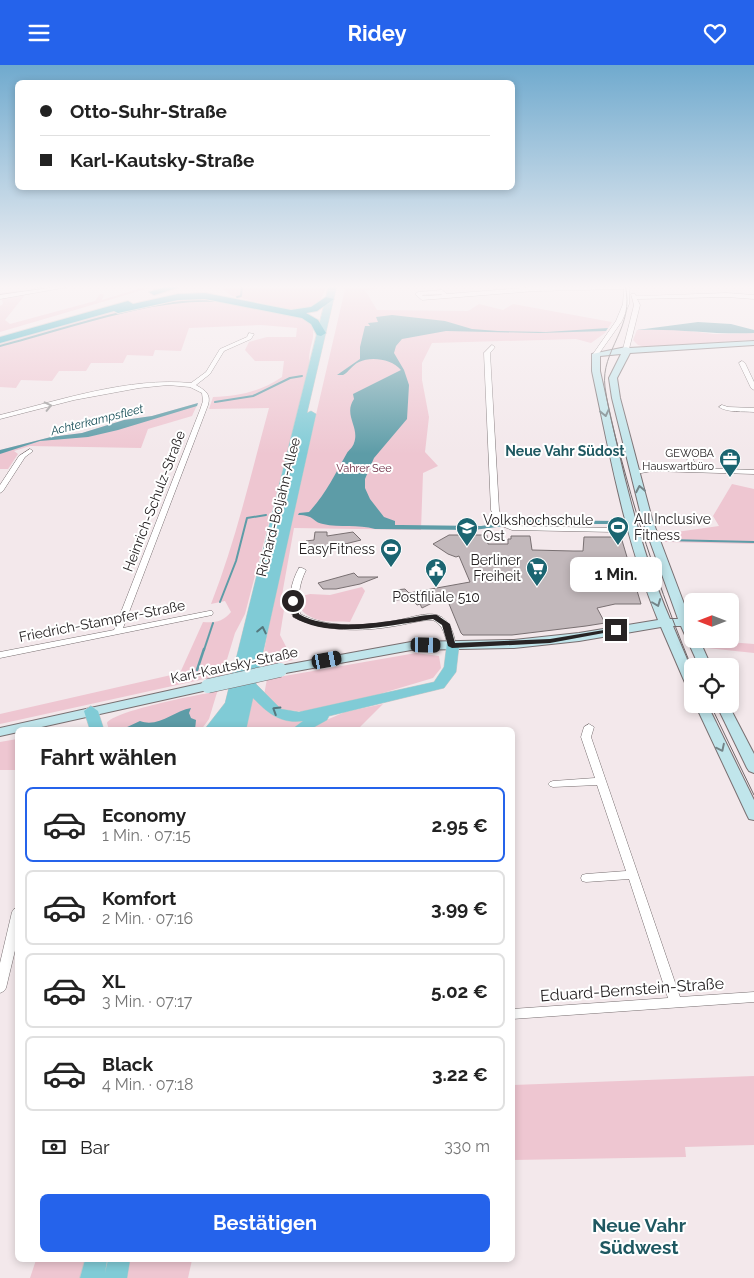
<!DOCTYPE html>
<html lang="de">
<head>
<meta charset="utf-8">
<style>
	:root { --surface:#fff; --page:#f2f2f2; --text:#222; --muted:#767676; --line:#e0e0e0; --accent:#2563eb }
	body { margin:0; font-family:Raleway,sans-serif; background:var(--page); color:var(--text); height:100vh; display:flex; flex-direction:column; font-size:19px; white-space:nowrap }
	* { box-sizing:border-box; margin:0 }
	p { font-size:16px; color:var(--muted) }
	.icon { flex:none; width:28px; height:28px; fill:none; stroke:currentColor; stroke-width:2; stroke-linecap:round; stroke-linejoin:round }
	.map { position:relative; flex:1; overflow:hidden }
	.details { position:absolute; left:15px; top:662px; width:500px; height:535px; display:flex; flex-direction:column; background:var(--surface); border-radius:8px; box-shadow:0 2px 8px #0003 }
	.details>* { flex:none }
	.guide { position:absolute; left:15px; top:15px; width:500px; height:110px; border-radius:8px; box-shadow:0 2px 8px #0003; display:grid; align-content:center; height:110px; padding:0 25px; background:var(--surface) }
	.needle { width:32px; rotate:270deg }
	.buttons { position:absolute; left:684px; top:528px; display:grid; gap:10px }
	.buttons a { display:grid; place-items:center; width:55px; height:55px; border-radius:8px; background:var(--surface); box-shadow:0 2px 8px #0003; font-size:25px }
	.end { position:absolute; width:22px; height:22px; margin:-11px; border:6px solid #272324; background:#fff; box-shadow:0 0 0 2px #fff }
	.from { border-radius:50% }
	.bubble { position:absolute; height:35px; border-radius:8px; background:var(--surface); box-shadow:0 2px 8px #0003; font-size:16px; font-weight:700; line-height:35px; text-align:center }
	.car { position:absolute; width:15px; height:30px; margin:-15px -8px; border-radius:6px; box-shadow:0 0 4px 1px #0007; background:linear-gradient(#222 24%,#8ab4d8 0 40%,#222 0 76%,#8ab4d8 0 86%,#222 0) }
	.guide b { display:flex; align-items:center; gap:18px; height:48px; font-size:19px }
	.guide b+b { border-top:1px solid var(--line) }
	.guide i { width:12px; height:12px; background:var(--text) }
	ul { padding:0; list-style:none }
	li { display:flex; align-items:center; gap:15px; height:75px; margin:0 10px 8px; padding:0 15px; border:2px solid var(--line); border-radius:8px }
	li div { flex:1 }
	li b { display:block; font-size:19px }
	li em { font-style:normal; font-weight:700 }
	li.active { border-color:var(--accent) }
	li>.icon { width:45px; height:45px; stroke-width:1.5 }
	h2 { padding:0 25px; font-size:22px; line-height:60px }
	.pay { display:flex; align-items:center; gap:12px; height:55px; padding:0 25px; font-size:19px }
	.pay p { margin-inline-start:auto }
	.button { display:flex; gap:10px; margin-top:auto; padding:10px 25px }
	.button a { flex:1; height:58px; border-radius:8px; background:var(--accent); color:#fff; font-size:20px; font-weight:700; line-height:58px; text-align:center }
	header { display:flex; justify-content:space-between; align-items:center; height:65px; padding:0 25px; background:var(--accent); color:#fff; font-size:22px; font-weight:700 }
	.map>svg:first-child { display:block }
</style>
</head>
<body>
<header><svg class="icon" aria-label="menu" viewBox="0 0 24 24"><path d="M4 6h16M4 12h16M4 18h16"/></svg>Ridey<svg class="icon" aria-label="heart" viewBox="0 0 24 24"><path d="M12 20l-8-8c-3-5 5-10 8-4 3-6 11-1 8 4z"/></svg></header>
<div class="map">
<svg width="754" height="1213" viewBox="0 0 754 1213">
	<rect width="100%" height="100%" fill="#f3e8eb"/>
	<g fill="#eec6d1">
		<polygon points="151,220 160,220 0,267 0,241 3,239 0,228 21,225 24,231 5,255 10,259 95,236 100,229 104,229 102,235"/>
		<polygon points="227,220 327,220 318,241 295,246 232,231 223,224"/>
		<polygon points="346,220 376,220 378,224 365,225 377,245 468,246 479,239 503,245 513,239 612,257 605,268 591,278 576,274 432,278 422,298 422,315 429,352 425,387 438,401 423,408 421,465 294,463 280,541 284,545 280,570 293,595 261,602 278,514"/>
		<path d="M200,233L310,255C319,273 306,283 310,300L245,549L235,568L209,654L201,665H109L107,658C114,646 196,630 214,627L218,611L0,659V649L180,608L203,557C214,558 223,557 231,547L225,536L211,539C236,475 251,409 269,343L209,344L213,332C240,331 259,327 282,312L284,296H255L245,285L249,277L267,272H296L297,263L261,260L189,263L181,286L155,285L153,291L127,290L123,298H91L86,306H59L52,316L21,315L16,323L0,322V279C61,263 138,235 200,233Z"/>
		<polygon points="675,264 714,269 754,268 754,275 645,282 638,280 633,275 637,265"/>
		<polygon points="198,338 192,351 148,364 141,383 30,381 14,386 18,389 8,404 0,404 0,385 51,372 82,368 124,355 152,351"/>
		<polygon points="732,419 754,424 754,479 665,477 662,469 719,461 713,451"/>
		<path d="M362,522L365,526L350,557C333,556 312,559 300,543L302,531L310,529L330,530Z"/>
		<polygon points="704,575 754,579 754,588 707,583"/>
		<polygon points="416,588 439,591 441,603 433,613 336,642 307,647 278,644 264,630 267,614"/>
		<polygon points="251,631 264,641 307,654 291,665 244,665"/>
		<polygon points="383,639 357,665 303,665 345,647"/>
		<polygon points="17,674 17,705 0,705 0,677"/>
		<polygon points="754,1011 754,1080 685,1082 686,1092 513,1095 513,1020"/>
		<polygon points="36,1195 86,1195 83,1213 30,1213"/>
		<polygon points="128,1195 192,1195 188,1213 124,1213"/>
	</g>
	<g fill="#5d9ca7">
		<path d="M392,250L445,256L472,264L498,266L546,267L608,263L606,266L538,268L446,266L402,274L396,281L394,288L404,305L409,320L407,354L374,393L365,414V423L370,434L384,452L395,456V460H401L481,461L521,455L620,456L621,459H519L474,465L375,464C358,459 340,463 323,459C312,457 315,450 298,450L299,448L309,447C326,429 335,409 347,388C349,385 353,382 354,378C360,362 343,350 354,334L353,329L401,305C392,294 371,291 359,297C352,300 349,307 343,310H332H337L360,294V282L365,261H370L368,258L378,257L376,252Z"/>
		<path d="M698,257L731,259L754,265V268C714,270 677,263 637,265Z"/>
		<polygon points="198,338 197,341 118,365 88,372 40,376 0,389 0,385 51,372 82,368 124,355 152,351"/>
		<path d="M191,643L189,648L191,653L196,655L195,665H126L125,663L140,656C158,663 174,646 191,643Z"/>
	</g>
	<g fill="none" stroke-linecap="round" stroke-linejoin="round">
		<g stroke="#5d9ca7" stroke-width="2">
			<polyline points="32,220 38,222 55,220"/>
			<polyline points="237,232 241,231 242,220"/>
			<path d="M0,281C66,264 148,233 215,236"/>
			<polyline points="215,337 253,331 290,313 302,311"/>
			<polyline points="666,475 754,477"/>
			<polyline points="220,537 236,496 247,453 266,450"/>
			<polyline points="204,585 213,558"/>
		</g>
		<polyline stroke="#5d9ca7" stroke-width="2.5" points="197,605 204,584"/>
	</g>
	<g fill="#c2b8bb" stroke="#797072">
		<polygon points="315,467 327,467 327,471 353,467 361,475 325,484 325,488 304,488 306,476 314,475"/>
		<polygon points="449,470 487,470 488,479 508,479 508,474 511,474 511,471 530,471 532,485 573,486 583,486 584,472 621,472 641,539 615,539 597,543 605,558 586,561 512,570 463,570 461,568 447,534 434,537 422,543 420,539 417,540 412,534 395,535 394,531 397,531 395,525 405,524 409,528 470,517 459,491 456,492 448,489 433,479"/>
		<polygon points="354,508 358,512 378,512 360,519 336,524 323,524 318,518"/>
	</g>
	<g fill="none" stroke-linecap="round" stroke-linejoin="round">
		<g stroke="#786f71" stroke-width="1">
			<g id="street">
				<polygon points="70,220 79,220 0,234 0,230"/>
				<path d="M627,221L629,222V239L622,256L598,290L596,291L593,289L616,256L623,239L624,224L535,226L422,235L415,229L418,227L442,225L447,229L535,222ZM441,229L442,230L423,231L422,230Z"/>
				<polygon points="727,228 754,230 754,234 727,232 637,234 640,240 629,284 626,286 623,284 634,240 631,229 635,229 636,231"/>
				<path d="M249,268L254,269L251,274L224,286L210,309L196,320C206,326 211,329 208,340L123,563L209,546H212L213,548L212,550L0,593V587L114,565L200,345L203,336L202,328L190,322L168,320L139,323L74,335L0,354V350C61,335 129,312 191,318L206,307L220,284L247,272Z"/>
				<polygon points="492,280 495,282 490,288 499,445 503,456 513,461 614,463 632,460 635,460 635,464 614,467 512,465 497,459 491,445 484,288"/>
				<polygon points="742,296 745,298 754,317 754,325 751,323 739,298"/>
				<path d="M722,340L728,342L754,343V347C743,346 728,348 719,342Z"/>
				<polygon points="30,384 33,386 25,392 3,426 0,428 0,420 19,391"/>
				<polygon points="693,387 696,389 693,395 698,403 754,405 754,409 652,406 636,409 633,407 634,406 652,402 691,403 687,395 691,388"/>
				<path d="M299,503H302L306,505C299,519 297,533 300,549C330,564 366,561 399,555C410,553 425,547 437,550C450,554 454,569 456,581L452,584L449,583C444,571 445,561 433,555C420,555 408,559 395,561C361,567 325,567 293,552C287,536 291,517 299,503Z"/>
				<polygon points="589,659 594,662 591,672 680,932 754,927 754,937 512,954 512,944 668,933 629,814 586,817 582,816 581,813 582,810 586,809 626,806 597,720 553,722 550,721 548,719 550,717 553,716 595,713 581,672 584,662"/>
				<polygon points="18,843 18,873 6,923 4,926 0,928 0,898 12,847 14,844"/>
			</g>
		</g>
		<g stroke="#786f71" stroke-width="2">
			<g id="secondary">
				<path d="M754,276V280L630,288L617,313L620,333L652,454L692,560V574H699L711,601H699L681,561H673L692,606V624L686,620L661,562L579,576L514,583L411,585L280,609L276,608L274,605L280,601L411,577L514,575L579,568L658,555C625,475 610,390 592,306V289L626,282L629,283ZM621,289L609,313L612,333L642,454L678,554H670C636,475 619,390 600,306V291Z"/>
				<polygon points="208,617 214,621 212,624 28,665 18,665 18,667 0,671 0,663"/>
				<polygon points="695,639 707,639 754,735 754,755 749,754 747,750"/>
				<polygon points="716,639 728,639 754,689 754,708 749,706 747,703"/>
			</g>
		</g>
		<g stroke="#cbcaca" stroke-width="1">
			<g id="primary">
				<path d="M329,220H337L307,348L311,346L316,349L256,619L281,644L299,647L434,617L444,602L447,578H457L459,581L456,607L444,623L329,651L327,655L309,665H291L303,656C280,659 268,648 253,633L246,665H204L225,638Z"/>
				<polygon points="91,641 98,646 104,665 90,665 84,646"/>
				<polygon points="85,1195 107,1195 105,1208 108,1195 130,1195 127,1213 80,1213"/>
			</g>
		</g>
		<g stroke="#cbcaca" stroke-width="2">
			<g id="highway">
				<polygon points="172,220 186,220 154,230 149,227"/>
				<polygon points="205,228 291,245 311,242 326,232 334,234 317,246 306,248 318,255 326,268 321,271 317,270 311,259 302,253 205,234 178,235 118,248 114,246 0,278 0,272 128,236 133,239 178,229"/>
			</g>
		</g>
		<use href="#street" fill="#fff" fill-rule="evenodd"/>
		<use href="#secondary" fill="#c0e5eb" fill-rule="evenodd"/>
		<use href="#primary" fill="#80cbd6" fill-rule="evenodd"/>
		<use href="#highway" fill="#2ca8bb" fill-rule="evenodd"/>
		<g stroke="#70696b" stroke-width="1">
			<path d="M625,220C636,262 600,285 605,322C609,350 617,378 624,404C642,472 665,538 692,603"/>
			<polyline points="710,639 754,730"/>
		</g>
		<g stroke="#786f71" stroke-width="15" stroke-linecap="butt">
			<polyline id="secondary-bridge" points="208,621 280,605"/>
		</g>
		<use href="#secondary-bridge" stroke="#c0e5eb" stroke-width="14"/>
	</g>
	<defs><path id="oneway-chevron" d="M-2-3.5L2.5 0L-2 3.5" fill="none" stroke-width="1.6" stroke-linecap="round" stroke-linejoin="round" transform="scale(1.25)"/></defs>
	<use stroke="#9e9c9c" href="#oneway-chevron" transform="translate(48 341) rotate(-13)"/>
	<g stroke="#748488">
		<use href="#oneway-chevron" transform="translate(605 348) rotate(77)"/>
		<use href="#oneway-chevron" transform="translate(640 424) rotate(-101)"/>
		<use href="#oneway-chevron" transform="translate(657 538) rotate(69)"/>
		<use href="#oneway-chevron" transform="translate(721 683) rotate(64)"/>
	</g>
	<g stroke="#54777d">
		<use href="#oneway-chevron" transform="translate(262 565) rotate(-78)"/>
		<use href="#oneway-chevron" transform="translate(276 645) rotate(-148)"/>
	</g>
	<linearGradient id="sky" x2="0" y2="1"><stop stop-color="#70aace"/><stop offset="0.57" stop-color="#faf5f6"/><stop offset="1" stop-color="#faf5f6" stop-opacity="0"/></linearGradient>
	<rect width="754" height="389" fill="url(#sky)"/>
	<path fill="#272324" d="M293,534L297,536L299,549C326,565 373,559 402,554C413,553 426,549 437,550L450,559L455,578L550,574L616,563L620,565L550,578L452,583L448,581L442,560L433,554C392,560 330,575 293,552L289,536Z"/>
	<defs>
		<g id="office-pin" transform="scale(1.125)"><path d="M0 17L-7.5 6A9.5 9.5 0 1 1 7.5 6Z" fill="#1b6571" stroke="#fff"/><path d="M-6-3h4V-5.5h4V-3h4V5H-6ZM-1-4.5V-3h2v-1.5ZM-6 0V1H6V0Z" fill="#fff"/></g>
		<g id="stadium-pin" transform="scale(1.125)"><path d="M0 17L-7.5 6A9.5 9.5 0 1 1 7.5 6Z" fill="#1b6571" stroke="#fff"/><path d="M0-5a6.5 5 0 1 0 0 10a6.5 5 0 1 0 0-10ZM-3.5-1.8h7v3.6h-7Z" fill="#fff"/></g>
		<g id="university-pin" transform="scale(1.125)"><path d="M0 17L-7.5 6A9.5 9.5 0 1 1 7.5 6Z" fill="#1b6571" stroke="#fff"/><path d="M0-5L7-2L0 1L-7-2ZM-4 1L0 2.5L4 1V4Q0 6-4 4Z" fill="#fff"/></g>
		<g id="supermarket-pin" transform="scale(1.125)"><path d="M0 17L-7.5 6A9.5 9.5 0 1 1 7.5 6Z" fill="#1b6571" stroke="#fff"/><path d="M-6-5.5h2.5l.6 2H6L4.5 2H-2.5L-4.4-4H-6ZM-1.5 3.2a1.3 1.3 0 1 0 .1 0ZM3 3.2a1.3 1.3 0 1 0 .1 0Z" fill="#fff"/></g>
		<g id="civic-pin" transform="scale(1.125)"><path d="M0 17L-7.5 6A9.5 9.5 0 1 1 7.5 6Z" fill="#1b6571" stroke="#fff"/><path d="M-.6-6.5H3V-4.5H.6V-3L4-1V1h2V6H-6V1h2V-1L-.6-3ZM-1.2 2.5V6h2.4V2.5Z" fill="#fff"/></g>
	</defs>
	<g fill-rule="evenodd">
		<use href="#office-pin" x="730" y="394"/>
		<use href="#stadium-pin" x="618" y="462"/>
		<use href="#university-pin" x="467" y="463"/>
		<use href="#stadium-pin" x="391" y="484"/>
		<use href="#supermarket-pin" x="537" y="503"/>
		<use href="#civic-pin" x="436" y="504"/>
	</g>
	<g text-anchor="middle" stroke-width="4" stroke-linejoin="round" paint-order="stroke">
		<g font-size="11" fill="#272324" stroke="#fff" text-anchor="end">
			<text x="714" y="392">GEWOBA<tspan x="714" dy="13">Hauswartbüro</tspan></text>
		</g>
		<g font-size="11" fill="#6c2a42" stroke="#fff">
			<text x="364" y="407">Vahrer See</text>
		</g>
		<g font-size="12" font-style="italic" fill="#144c55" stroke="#fff">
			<text transform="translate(97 355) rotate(-14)" y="4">Achterkampsfleet</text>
		</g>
		<g font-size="14" font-weight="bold" fill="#1f5861" stroke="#fff">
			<text x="565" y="391">Neue Vahr Südost</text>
		</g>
		<g font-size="14" fill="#272324" stroke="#fff">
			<text transform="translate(154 436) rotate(-69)" y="5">Heinrich-Schulz-Straße</text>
			<text transform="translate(278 442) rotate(-76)" y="5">Richard-Boljahn-Allee</text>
			<text transform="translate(102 556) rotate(-11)" y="5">Friedrich-Stampfer-Straße</text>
			<text transform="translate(234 600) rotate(-12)" y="5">Karl-Kautsky-Straße</text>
		</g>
		<g font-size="14" fill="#272324" stroke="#fff" text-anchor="start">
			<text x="634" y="459">All Inclusive<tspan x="634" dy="16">Fitness</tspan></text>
			<text x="483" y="460">Volkshochschule<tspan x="483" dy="16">Ost</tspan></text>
			<text x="375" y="489" text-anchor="end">EasyFitness</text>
			<text x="521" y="500" text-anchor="end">Berliner<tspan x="521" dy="16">Freiheit</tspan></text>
			<text x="436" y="537" text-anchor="middle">Postfiliale 510</text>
		</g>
		<g font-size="16" fill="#272324" stroke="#fff">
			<text transform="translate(632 924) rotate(-4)" y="6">Eduard-Bernstein-Straße</text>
		</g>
		<g font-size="19" font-weight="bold" fill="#1f5861" stroke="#fff">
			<text x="639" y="1167">Neue Vahr<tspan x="639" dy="22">Südwest</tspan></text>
		</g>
	</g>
</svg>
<div class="buttons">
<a><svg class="needle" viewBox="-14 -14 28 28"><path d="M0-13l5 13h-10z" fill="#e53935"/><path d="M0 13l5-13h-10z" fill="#767676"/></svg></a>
<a><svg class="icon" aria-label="locate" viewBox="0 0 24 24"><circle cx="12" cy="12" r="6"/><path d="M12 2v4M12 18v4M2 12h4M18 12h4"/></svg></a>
</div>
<i class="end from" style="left:293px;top:536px"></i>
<i class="end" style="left:616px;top:565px"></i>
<div class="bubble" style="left:570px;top:492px;width:92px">1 Min.</div>
<i class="car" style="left:426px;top:580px;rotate:91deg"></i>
<i class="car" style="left:327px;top:595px;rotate:79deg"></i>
<div class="guide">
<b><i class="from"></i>Otto-Suhr-Straße</b>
<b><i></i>Karl-Kautsky-Straße</b>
</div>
<section class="details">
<h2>Fahrt wählen</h2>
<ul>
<li class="active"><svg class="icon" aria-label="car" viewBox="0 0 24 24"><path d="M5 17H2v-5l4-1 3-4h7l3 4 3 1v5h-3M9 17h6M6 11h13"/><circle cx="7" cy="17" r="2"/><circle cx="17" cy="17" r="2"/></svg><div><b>Economy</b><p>1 Min. · 07:15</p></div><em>2.95 €</em></li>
<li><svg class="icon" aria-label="car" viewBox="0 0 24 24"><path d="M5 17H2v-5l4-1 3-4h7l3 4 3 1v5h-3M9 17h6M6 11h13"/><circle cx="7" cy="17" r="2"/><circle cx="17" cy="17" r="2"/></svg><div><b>Komfort</b><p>2 Min. · 07:16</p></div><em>3.99 €</em></li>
<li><svg class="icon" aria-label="car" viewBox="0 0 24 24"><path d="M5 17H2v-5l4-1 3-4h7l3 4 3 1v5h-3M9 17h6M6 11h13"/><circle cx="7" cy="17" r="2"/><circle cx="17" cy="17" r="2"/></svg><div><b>XL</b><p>3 Min. · 07:17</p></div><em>5.02 €</em></li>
<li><svg class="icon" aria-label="car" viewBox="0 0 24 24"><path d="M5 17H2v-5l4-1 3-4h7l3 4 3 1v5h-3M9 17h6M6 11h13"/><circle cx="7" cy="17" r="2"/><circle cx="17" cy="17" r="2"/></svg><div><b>Black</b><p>4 Min. · 07:18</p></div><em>3.22 €</em></li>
</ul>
<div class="pay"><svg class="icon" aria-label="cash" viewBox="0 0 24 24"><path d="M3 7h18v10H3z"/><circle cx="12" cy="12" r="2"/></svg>Bar<p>330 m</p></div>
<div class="button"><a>Bestätigen</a></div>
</section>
</div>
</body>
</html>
